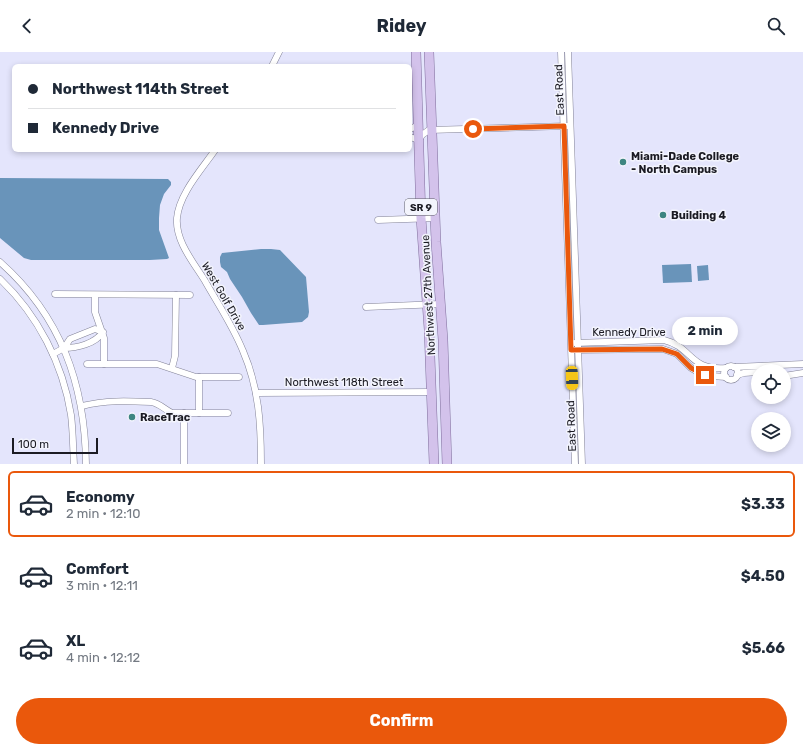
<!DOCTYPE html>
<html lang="en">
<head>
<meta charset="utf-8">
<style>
	:root { --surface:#fff; --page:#f6f6f7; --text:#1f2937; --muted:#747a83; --line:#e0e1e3; --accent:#ea580c }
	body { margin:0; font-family:Rubik,sans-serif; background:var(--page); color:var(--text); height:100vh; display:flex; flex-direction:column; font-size:15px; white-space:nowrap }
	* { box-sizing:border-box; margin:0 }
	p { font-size:13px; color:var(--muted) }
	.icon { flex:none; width:22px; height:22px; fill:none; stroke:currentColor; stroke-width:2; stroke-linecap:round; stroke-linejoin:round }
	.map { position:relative; height:412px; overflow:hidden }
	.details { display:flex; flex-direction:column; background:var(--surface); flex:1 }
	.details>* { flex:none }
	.banner { position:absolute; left:12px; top:12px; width:400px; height:88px; border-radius:6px; box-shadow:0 2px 6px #0003; display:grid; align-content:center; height:88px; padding:0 16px; background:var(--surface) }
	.controls { position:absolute; left:751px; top:312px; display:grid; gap:8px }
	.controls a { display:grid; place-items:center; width:40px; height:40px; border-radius:50%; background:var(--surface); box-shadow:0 2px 6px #0003; font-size:20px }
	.scale { position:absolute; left:12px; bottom:10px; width:86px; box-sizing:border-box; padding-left:4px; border:2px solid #1b1b23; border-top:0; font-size:11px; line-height:14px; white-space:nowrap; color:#1b1b23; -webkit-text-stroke:3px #f3f4fd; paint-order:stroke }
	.end { position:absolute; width:18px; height:18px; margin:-9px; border:5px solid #ea580c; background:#fff; box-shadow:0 0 0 2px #fff }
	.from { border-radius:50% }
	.bubble { position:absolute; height:28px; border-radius:14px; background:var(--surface); box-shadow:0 2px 6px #0003; font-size:13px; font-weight:700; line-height:28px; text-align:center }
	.car { position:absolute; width:12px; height:24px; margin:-12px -6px; border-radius:5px; box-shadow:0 0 3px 1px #0007; background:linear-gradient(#f5c518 24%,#345 0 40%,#f5c518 0 76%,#345 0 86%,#f5c518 0) }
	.banner b { display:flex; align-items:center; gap:14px; height:38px; font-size:15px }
	.banner b+b { border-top:1px solid var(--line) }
	.banner i { width:10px; height:10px; background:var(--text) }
	ul { padding:7px 0 0; list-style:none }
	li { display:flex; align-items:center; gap:12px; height:66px; margin:0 8px 6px; padding:0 8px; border:2px solid transparent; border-radius:6px }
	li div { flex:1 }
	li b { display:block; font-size:15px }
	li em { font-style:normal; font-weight:700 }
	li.current { border-color:var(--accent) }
	li>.icon { width:36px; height:36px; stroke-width:1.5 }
	.cta { display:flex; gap:8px; margin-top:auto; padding:8px 16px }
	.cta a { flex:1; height:46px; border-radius:24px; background:var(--accent); color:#fff; font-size:16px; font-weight:700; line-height:46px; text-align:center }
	header { display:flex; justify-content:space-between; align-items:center; height:52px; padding:0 16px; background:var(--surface); font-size:18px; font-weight:700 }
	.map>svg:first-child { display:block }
</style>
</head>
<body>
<header><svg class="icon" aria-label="back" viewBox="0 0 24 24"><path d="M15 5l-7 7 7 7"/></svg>Ridey<svg class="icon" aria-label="search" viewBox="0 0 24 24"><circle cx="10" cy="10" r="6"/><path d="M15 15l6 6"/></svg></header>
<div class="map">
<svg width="803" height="412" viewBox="0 0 803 412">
	<rect width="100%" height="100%" fill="#e4e5fc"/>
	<g fill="#6994ba">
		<polygon points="0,126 168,127 171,130 171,133 164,142 160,153 159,166 159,178 169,206 167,207 150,208 31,208 24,206 0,186"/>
		<polygon points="261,197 271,197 280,198 306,225 309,260 308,265 302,270 263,273 259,273 251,261 242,245 230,227 227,220 221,215 220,210 220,205 222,201"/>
		<polygon points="691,212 692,230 663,231 662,213"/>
		<polygon points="708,213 709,228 698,229 697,214"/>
	</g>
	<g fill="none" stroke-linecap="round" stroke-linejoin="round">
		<g stroke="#828297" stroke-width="7">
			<g id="minor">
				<polyline points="561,0 575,412"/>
				<polyline points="568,0 582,412"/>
				<polyline points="272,14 279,0"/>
				<polyline points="410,77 419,73"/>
				<polyline points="410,85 419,88 422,83 429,78 567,74"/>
				<path d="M215,98C202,117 179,142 177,166C175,189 194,211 205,229C218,252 233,274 243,299C259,336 261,372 261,412"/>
				<polyline points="378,168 436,166"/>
				<path d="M0,210C61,264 85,332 86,412"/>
				<path d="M0,227C38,263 63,312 71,363C73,379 73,396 74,412"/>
				<polyline points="55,242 190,243"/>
				<polyline points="95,243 95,260 104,286 104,312"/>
				<polyline points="366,255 440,252"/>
				<path d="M575,291L664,288C693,295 689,319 726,316"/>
				<polyline points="575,298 663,297 677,302 691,316 701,322 711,324 726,325"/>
				<path d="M53,302L64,296L70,287L95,277L103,280C95,292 77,296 64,296"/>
				<polyline points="87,312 157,312 196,325 239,325"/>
				<circle cx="731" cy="321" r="7"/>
				<polyline points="734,315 803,312"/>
				<polyline points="172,316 175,304 176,243"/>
				<polyline points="737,323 744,321 758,320"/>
				<polyline points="784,324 803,321"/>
				<polyline points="256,341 431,340"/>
				<path d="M82,354C105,348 128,349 151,350C159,351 164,357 172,361H228"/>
				<polyline points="184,361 184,412"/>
				<polyline points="199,361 199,325"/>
			</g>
		</g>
		<g stroke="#7f6d9c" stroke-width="10">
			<g id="primary">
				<polyline points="416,0 421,166 429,278 434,412"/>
				<polyline points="429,0 436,190 443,288 447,412"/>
			</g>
		</g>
		<use href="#minor" stroke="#fff" stroke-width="6"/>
		<use href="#primary" stroke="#d3c2eb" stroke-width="9"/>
	</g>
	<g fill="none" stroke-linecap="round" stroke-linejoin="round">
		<polyline stroke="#ea580c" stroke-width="5" points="473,77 564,74 571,298 662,297 677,302 691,316 705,323"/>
	</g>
	<g fill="#3d8581" stroke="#f3f4fd" stroke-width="1.5">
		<circle cx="623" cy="110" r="4"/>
		<circle cx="663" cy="163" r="4"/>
		<circle cx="132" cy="365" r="4"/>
	</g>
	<g text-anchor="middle" stroke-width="3" stroke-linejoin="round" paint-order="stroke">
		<rect fill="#f3f4fd" stroke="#5c5c64" stroke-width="1" x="405" y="147" width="32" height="16" rx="3"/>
		<g font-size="10" font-weight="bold" fill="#1b1b23">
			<text x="421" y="159">SR 9</text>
		</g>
		<g font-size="11" fill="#1b1b23" stroke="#f3f4fd">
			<text transform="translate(559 38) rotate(-92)" y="4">East Road</text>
			<text transform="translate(428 243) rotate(-93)" y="4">Northwest 27th Avenue</text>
			<text transform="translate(224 244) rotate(60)" y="4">West Golf Drive</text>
			<text x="629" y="284">Kennedy Drive</text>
			<text x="344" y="334">Northwest 118th Street</text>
			<text transform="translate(571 374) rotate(-92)" y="4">East Road</text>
		</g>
		<g font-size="11" font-weight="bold" fill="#1b1b23" stroke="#f3f4fd" text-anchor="start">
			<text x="631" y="108">Miami-Dade College<tspan x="631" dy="13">- North Campus</tspan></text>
			<text x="671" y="167">Building 4</text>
			<text x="140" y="369">RaceTrac</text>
		</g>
	</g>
</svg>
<div class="controls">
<a><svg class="icon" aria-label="locate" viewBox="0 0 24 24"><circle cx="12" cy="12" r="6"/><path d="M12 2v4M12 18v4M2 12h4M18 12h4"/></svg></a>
<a><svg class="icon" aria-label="layers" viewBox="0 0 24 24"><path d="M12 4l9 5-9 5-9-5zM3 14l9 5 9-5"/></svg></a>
</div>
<div class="scale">100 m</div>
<i class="end from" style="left:473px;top:77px"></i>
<i class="end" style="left:705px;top:323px"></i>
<div class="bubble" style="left:672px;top:265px;width:66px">2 min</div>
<i class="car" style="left:572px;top:326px;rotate:178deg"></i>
<div class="banner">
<b><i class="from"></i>Northwest 114th Street</b>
<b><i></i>Kennedy Drive</b>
</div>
</div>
<section class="details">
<ul>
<li class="current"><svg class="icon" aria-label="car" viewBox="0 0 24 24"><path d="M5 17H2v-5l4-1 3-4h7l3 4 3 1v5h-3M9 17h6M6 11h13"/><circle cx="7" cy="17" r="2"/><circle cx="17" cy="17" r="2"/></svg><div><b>Economy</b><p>2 min · 12:10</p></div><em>$3.33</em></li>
<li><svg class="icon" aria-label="car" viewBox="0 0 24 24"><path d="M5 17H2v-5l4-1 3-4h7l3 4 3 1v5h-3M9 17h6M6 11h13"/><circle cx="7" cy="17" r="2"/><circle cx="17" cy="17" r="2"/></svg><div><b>Comfort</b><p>3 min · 12:11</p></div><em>$4.50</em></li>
<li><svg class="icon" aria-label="car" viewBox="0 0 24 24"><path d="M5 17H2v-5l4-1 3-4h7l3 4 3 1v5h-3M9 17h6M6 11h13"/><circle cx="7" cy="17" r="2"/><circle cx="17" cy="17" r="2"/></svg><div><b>XL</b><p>4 min · 12:12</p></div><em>$5.66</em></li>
</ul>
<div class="cta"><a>Confirm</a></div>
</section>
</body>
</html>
